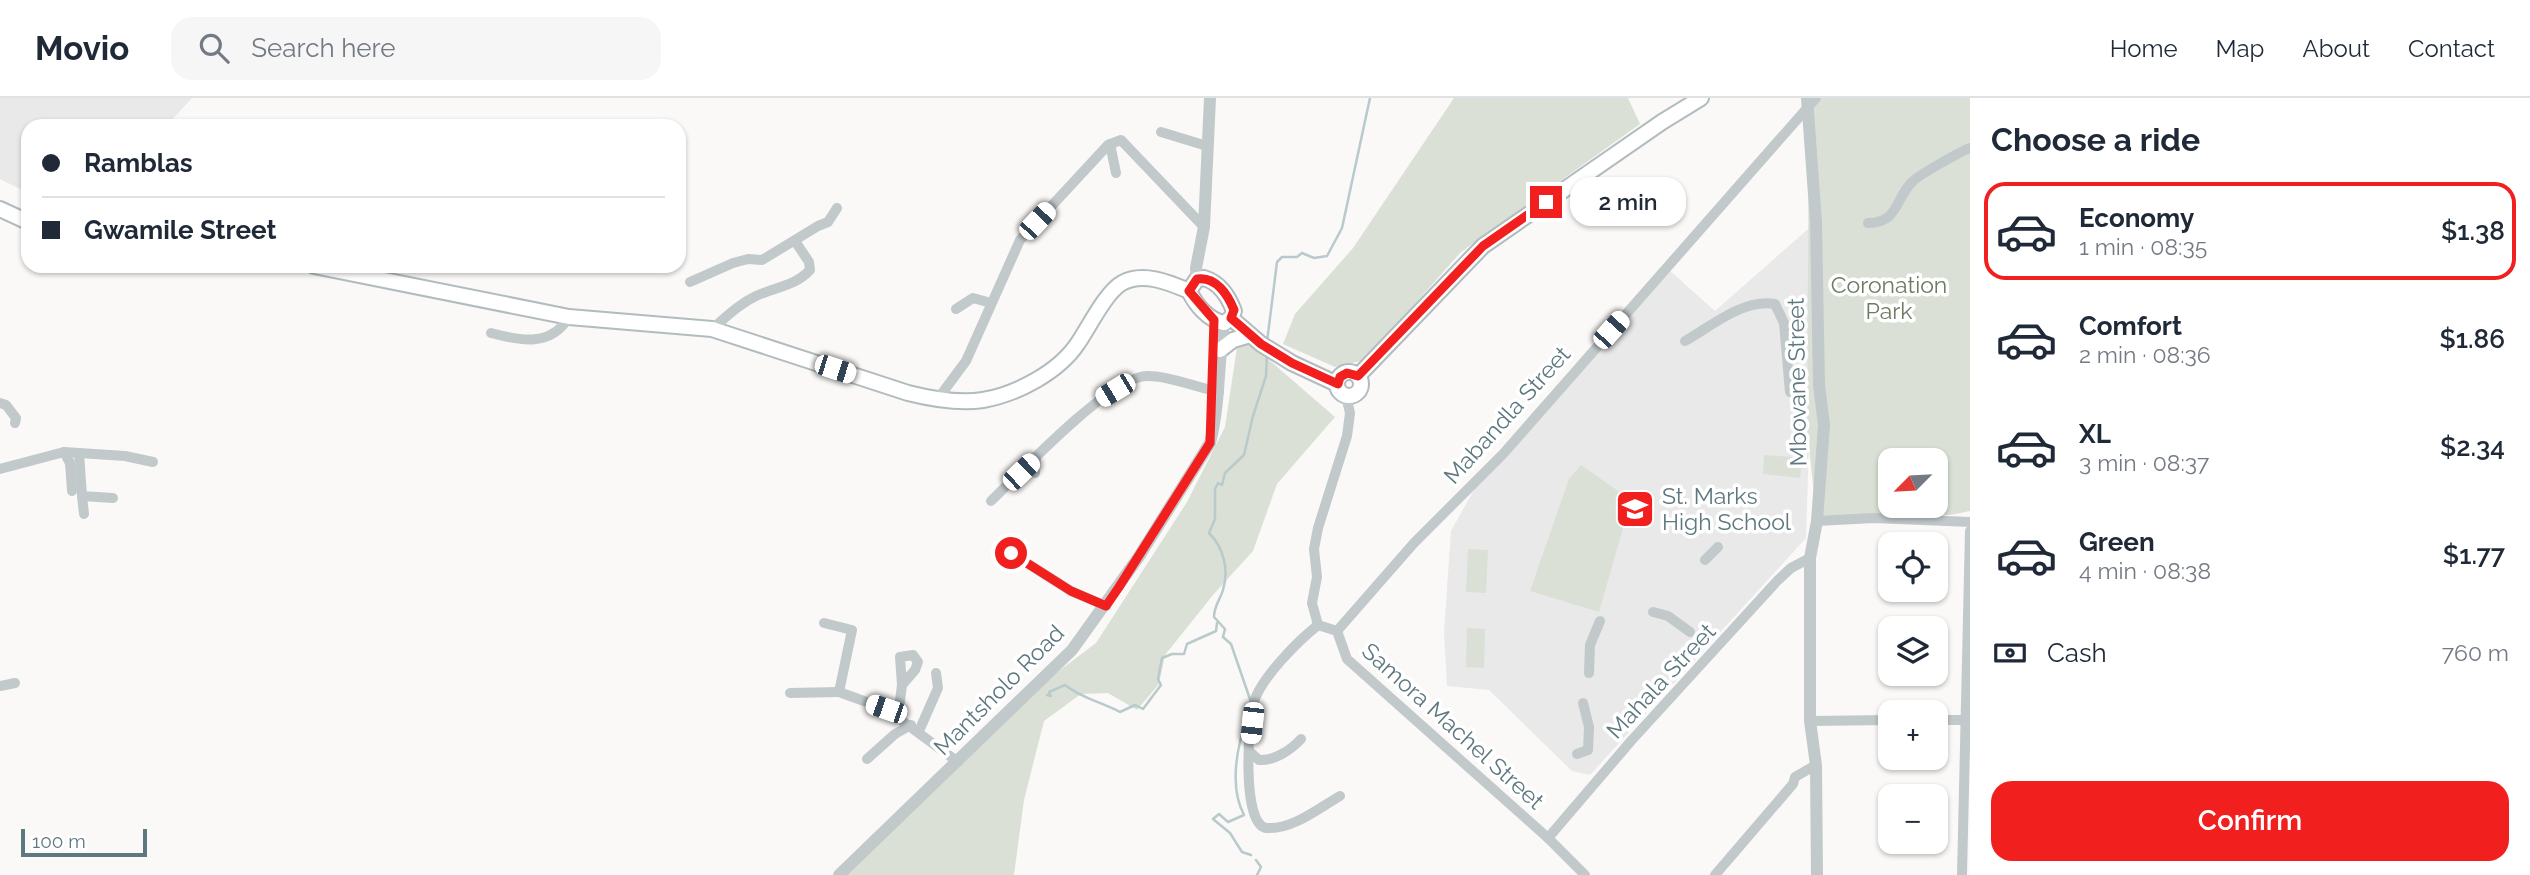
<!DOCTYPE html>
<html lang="en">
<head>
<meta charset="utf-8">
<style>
	:root { --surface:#fff; --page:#f6f6f7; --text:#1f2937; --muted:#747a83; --line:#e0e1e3; --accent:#f21f1f }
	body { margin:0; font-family:Raleway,sans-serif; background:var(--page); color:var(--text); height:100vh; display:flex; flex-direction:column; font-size:26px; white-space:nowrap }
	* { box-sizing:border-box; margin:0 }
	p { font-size:23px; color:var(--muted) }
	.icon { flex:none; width:38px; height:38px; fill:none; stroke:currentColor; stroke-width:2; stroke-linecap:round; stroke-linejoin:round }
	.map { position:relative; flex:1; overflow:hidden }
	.details { display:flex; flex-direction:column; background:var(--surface); width:560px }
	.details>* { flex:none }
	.guide { position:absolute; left:21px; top:21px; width:665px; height:154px; border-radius:21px; box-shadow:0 2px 5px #0004; display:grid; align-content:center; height:154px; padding:0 21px; background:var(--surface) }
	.needle { width:46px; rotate:246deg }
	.fabs { position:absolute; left:1878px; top:350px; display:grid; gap:14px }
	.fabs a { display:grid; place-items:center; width:70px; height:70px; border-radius:14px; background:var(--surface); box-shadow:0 2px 5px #0004; font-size:35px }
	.scale { position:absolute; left:21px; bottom:18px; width:126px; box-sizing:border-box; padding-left:7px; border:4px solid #5e787f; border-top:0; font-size:19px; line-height:24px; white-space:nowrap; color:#5e787f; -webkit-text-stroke:5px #fff; paint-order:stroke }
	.end { position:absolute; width:32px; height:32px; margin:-16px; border:9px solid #f21f1f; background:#fff; box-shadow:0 0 0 4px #fff }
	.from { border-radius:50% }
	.bubble { position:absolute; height:49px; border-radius:21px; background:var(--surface); box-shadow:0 2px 5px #0004; font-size:23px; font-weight:600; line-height:49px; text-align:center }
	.car { position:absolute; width:21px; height:42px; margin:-21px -10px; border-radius:9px; box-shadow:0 0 5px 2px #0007; background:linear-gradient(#fff 24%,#345 0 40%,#fff 0 76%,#345 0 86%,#fff 0) }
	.guide b { display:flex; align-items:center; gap:24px; height:66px; font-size:26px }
	.guide b+b { border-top:2px solid var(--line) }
	.guide i { width:18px; height:18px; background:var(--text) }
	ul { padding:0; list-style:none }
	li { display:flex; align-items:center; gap:21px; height:98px; margin:0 14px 10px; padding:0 7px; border:4px solid transparent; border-radius:21px }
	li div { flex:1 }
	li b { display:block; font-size:26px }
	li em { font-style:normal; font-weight:600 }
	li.current { border-color:var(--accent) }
	li>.icon { width:63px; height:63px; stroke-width:1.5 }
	h2 { padding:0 21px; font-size:32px; line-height:84px }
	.pay { display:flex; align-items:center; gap:18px; height:77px; padding:0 21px; font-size:26px }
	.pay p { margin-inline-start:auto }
	.cta { display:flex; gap:14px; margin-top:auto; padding:14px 21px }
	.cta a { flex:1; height:80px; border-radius:21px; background:var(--accent); color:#fff; font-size:28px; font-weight:600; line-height:80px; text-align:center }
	header { display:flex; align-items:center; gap:42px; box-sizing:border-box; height:98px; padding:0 35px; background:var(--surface); border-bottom:2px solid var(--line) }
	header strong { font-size:33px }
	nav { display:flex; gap:38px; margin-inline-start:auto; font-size:24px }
	.search { width:490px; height:63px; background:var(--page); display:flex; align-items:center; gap:18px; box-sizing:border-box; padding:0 24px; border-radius:21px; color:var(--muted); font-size:26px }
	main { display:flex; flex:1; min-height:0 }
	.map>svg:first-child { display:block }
</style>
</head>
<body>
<header>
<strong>Movio</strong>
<div class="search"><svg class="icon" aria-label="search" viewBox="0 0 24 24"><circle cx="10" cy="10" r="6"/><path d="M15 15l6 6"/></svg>Search here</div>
<nav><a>Home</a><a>Map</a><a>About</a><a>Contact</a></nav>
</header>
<main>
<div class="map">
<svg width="1970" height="777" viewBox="0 0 1970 777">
	<rect width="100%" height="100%" fill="#faf9f7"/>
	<g fill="#e8e9e8">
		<polygon points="0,0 192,0 166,28 28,28 28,92 18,90 0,81"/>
		<polygon points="1816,124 1806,440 1590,677 1572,673 1489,592 1447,588 1444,534 1451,433 1475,390 1669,172 1715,213"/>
	</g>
	<g fill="#dbe0d6" fill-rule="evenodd">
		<polygon points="1454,0 1628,0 1640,26 1461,154 1365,262 1335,269 1283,246 1295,216 1353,150"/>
		<path d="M1816,0H1970V413L1950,417H1869L1817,423L1807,332L1809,7ZM1890,362H1936V408H1890Z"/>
		<polygon points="1239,236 1335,319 1277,386 1253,453 1213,497 1165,557 1159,586 1137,612 1108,595 1081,596 1044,623 1024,702 1014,777 839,777 1019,603 1096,545 1187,404 1225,329"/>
		<polygon points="1764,357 1802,360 1800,380 1763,376"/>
		<polygon points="1581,367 1631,402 1599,514 1530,493 1569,381"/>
		<polygon points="1468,451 1488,452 1486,495 1466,494"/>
		<polygon points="1467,530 1485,531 1484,570 1466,569"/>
	</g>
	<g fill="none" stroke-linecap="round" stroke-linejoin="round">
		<g stroke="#b8cacb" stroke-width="2.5">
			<polyline points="1267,244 1277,164 1282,159 1297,159 1302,155 1314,160 1327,158 1342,130 1370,0"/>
			<path d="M1047,597L1051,598L1049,594L1065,587C1081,600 1101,604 1120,614L1135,607L1143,611L1161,587L1158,581L1162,560L1172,556H1184L1187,546L1216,533L1217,525"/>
			<path d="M1251,604L1231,546L1223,539L1225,531L1214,519C1214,508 1220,502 1223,492C1229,472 1224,450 1209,435L1215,421V391L1218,385L1222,387L1225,375L1244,357L1253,318L1266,278L1267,255"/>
			<path d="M1248,614C1238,646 1228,687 1244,717L1228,724L1219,716L1213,721L1230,735L1242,754L1251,757"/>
			<polyline points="1256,762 1261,769 1257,777"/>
		</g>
		<g stroke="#b2bcbf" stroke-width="18">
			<g id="secondary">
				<polyline points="0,111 28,124"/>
				<path d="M314,168L569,219L712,231L908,295C932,301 959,306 983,302C1017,296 1059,274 1078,245C1089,229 1106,194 1122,185C1143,173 1170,185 1189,193"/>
				<path d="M1204,180C1220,185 1228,198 1234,213L1231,220L1224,225C1208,222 1196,207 1189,193L1197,181Z"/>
				<polyline points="1231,220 1261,246 1292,265 1337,286"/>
				<polyline points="1220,252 1233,242 1250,237"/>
				<circle cx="1349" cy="286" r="12"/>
				<polyline points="1358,278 1483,148 1662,24 1701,0"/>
			</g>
		</g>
		<g stroke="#c2c9cb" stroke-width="10">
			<polyline points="1161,34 1207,48"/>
			<polyline points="1110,46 1116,75"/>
			<path d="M1868,125C1900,124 1894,101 1913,83C1919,77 1963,52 1970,50"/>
			<polyline points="690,184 733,165 748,161 762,162 818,128 828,124 837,110"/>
			<polyline points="956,211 973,200 991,205"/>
			<path d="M712,231C726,219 739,206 756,198C776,189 795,188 810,172L809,164L795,143"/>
			<path d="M491,235C521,243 551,249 569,219"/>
			<path d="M1685,243C1710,229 1744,200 1775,206L1784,225L1790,294"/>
			<polyline points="1346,298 1350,315 1347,338 1318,430 1314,451 1317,479 1312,505 1318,527 1337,533 1347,561 1548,740 1585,777"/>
			<polyline points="937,302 966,263 1020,142 1108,47 1121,42 1204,129"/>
			<polyline points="0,305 6,307 16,320 15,325"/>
			<polyline points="64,354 79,355 82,398 113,400"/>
			<polyline points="79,355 125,358 153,364"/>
			<polyline points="0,371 64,354 70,365 72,393"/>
			<polyline points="1035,375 1036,359"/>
			<polyline points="82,398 84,416"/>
			<path d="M991,403C1022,373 1101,289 1140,279C1158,274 1199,290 1219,294"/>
			<polyline points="1817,423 1874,420 1970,424"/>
			<polyline points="1011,455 1071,493 1106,508"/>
			<polyline points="1705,462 1718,449"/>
			<polyline points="1653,514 1668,518 1690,534"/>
			<polyline points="824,525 852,532 839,594 886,611 958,664"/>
			<path d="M1318,527C1298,543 1261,580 1254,604C1248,624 1241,728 1267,730C1292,732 1319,710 1340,698"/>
			<polyline points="1337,533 1414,445 1503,356 1816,0"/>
			<polyline points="1589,575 1590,547 1600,523"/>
			<polyline points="0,588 15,585"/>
			<polyline points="790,595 839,594"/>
			<polyline points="898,618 902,587 915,572 918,564 913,557 900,559 902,587"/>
			<polyline points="1936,622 1970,622"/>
			<polyline points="1810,623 1890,622"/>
			<polyline points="919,633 938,590 936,575"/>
			<path d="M1250,654L1259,662C1274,663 1291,652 1301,641"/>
			<polyline points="1577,656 1588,652 1589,629 1583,605"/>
			<polyline points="867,661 895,636 911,627"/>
			<polyline points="1548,740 1631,643 1777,483 1791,470 1810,460"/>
			<polyline points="1715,777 1793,686 1795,679 1816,667"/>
			<polyline points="1962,777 1970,433"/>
		</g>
		<g stroke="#c2c9cb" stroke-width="12">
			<polyline points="1807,0 1816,124 1819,287 1824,327 1817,423 1810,460 1810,623 1816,667 1817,777"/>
			<polyline points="1197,181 1196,170 1204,129 1210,0"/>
			<path d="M839,777L1072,552L1138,460L1210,345C1220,306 1218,265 1224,225"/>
		</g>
		<use href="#secondary" stroke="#fff" stroke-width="14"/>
	</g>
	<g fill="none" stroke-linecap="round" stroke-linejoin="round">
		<path stroke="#f21f1f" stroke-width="9" d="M1011,455L1071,493L1106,508L1119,489L1210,345L1214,222L1189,193L1197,181C1216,178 1228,197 1234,212L1231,220L1261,246L1292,265L1338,286L1340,279L1347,275L1358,278L1483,148L1546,104"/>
	</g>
	<defs>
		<g id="school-square" transform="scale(2.0125)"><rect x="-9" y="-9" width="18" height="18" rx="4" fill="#f21f1f" stroke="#fff"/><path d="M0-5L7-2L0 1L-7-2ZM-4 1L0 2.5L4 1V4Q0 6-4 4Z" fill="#fff"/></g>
	</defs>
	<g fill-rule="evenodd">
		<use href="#school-square" x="1635" y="411"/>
	</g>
	<g text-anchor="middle" stroke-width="7" stroke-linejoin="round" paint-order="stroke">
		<g font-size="23" fill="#6c7b62" stroke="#fff">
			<text x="1889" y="195">Coronation<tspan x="1889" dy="26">Park</tspan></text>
		</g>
		<g font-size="23" fill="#5e787f" stroke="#fff">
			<text transform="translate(1797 284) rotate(-91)" y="8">Mbovane Street</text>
			<text transform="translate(1507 317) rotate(-48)" y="8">Mabandla Street</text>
			<text transform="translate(1661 583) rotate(-47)" y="8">Mahala Street</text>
			<text transform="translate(999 592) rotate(-45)" y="8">Mantsholo Road</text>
			<text transform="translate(1453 628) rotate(42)" y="8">Samora Machel Street</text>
		</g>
		<g font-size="23" fill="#5e787f" stroke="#fff" text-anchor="start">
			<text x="1662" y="406">St. Marks<tspan x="1662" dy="26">High School</tspan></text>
		</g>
	</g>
</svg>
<div class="fabs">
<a><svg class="needle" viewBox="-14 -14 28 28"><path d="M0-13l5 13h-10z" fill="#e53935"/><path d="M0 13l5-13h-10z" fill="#747a83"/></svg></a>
<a><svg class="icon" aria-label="locate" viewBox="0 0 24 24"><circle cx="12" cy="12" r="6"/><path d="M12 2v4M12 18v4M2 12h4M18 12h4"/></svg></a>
<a><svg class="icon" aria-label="layers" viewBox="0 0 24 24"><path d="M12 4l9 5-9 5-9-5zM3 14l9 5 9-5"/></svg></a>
<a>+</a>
<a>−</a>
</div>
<div class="scale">100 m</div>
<i class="end from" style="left:1011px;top:455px"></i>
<i class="end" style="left:1546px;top:104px"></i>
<div class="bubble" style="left:1570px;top:79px;width:116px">2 min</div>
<i class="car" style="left:1037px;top:123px;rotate:43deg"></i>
<i class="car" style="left:1611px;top:232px;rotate:42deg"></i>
<i class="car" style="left:835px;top:271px;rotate:108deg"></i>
<i class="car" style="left:1115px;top:292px;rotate:239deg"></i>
<i class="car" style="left:1021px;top:374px;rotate:46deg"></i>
<i class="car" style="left:886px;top:611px;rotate:289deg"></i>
<i class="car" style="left:1252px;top:625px;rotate:186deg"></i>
<div class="guide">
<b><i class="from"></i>Ramblas</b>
<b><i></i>Gwamile Street</b>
</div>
</div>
<section class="details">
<h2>Choose a ride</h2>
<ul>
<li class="current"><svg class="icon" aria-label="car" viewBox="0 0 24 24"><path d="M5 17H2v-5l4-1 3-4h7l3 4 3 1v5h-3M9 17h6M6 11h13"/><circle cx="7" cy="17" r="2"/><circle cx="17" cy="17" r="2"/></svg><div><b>Economy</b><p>1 min · 08:35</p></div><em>$1.38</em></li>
<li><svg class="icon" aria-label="car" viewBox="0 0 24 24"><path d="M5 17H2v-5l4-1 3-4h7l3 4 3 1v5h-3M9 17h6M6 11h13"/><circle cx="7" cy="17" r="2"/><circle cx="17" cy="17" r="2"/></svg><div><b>Comfort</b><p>2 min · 08:36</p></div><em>$1.86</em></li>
<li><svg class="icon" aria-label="car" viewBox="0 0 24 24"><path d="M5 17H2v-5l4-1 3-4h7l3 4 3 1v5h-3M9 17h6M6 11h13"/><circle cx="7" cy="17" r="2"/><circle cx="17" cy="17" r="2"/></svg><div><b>XL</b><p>3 min · 08:37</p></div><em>$2.34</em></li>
<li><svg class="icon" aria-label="car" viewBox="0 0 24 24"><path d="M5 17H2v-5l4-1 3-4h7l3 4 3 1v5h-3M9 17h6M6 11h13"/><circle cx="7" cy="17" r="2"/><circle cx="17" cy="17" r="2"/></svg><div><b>Green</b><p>4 min · 08:38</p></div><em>$1.77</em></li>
</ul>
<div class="pay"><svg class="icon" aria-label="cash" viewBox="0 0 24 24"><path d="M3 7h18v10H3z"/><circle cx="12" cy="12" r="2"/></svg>Cash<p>760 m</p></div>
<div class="cta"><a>Confirm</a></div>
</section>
</main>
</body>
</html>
